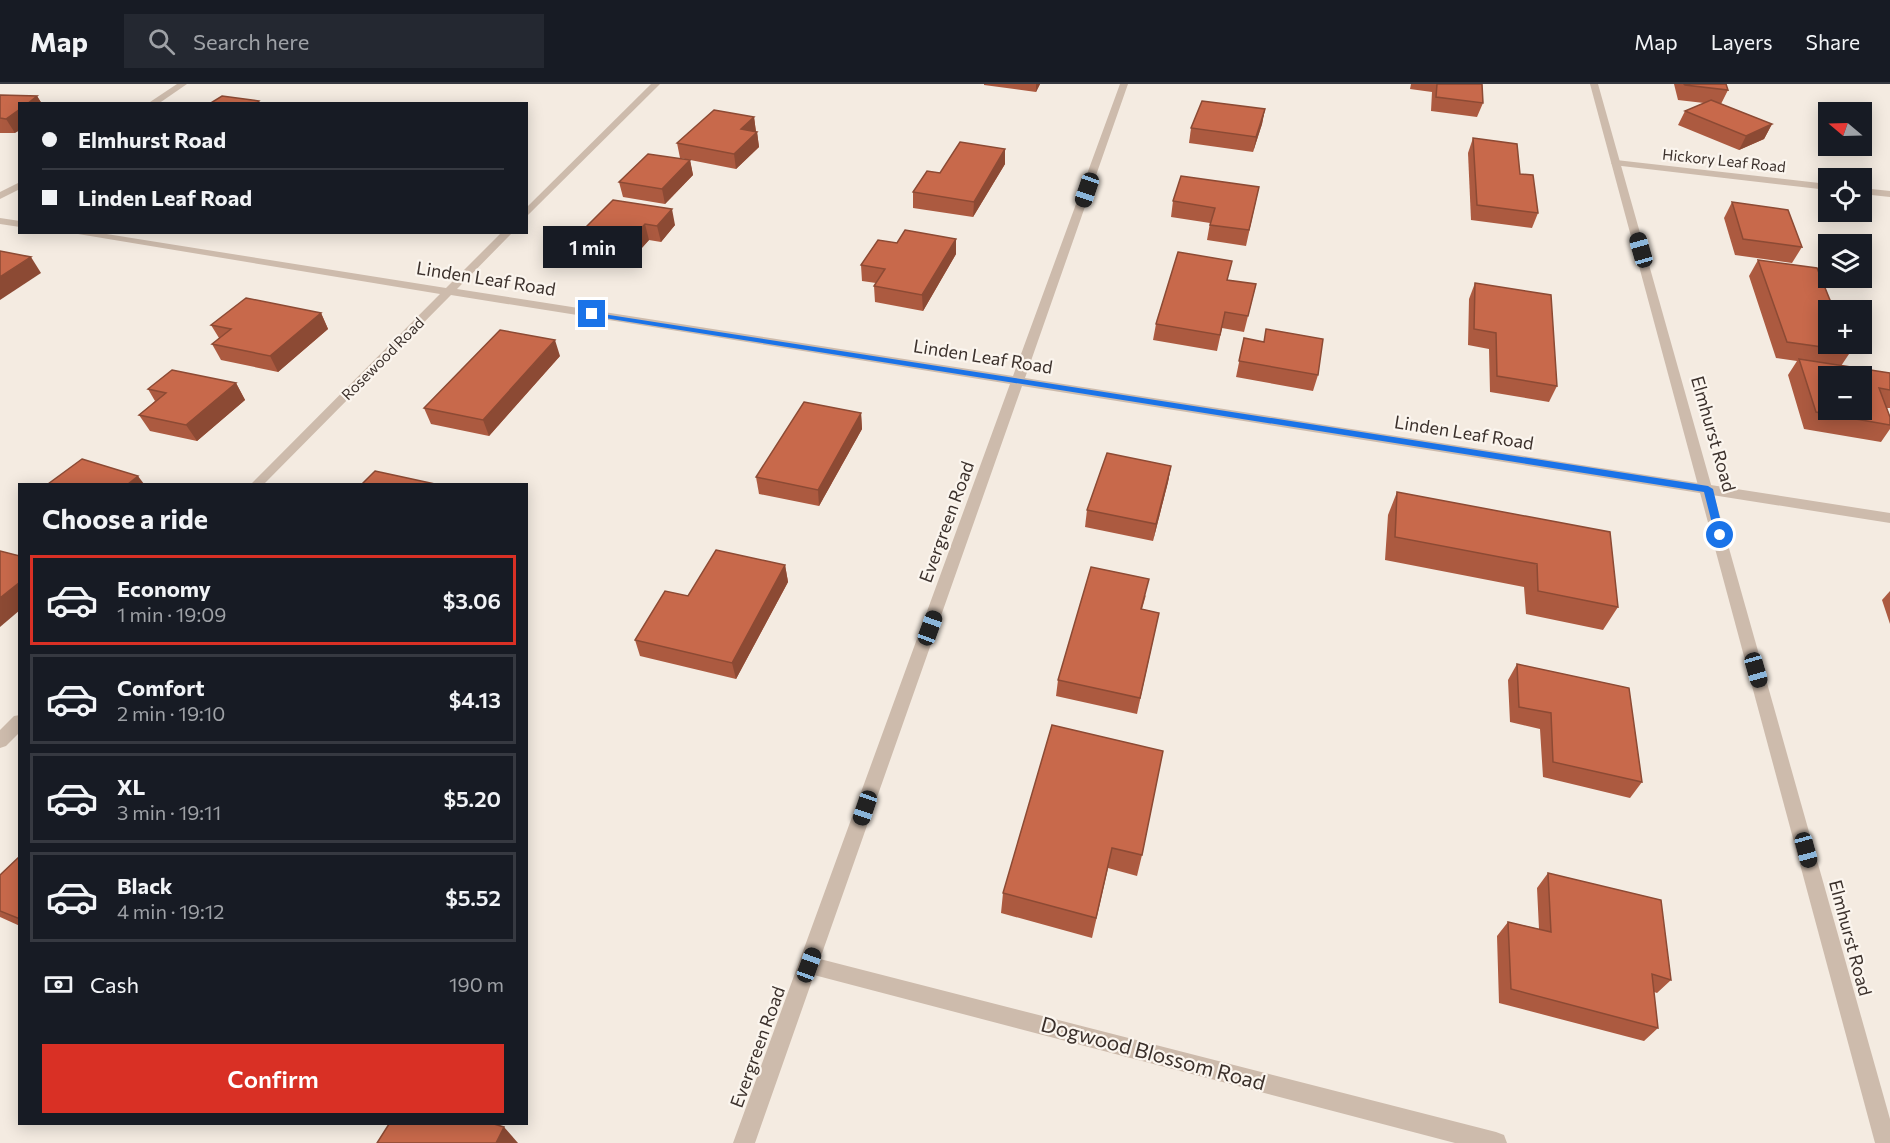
<!DOCTYPE html>
<html lang="en">
<head>
<meta charset="utf-8">
<style>
	:root { --surface:#171b24; --page:#242831; --text:#f1f3f6; --muted:#9ea1a6; --line:#363941; --accent:#d93025 }
	body { margin:0; font-family:Commissioner,sans-serif; background:var(--page); color:var(--text); height:100vh; display:flex; flex-direction:column; font-size:22px; white-space:nowrap }
	* { box-sizing:border-box; margin:0 }
	p { font-size:20px; color:var(--muted) }
	.icon { flex:none; width:33px; height:33px; fill:none; stroke:currentColor; stroke-width:2; stroke-linecap:round; stroke-linejoin:round }
	.map { position:relative; flex:1; overflow:hidden }
	.drawer { position:absolute; left:18px; top:399px; width:510px; height:642px; display:flex; flex-direction:column; background:var(--surface); border-radius:0px; box-shadow:0 3px 15px #0003 }
	.drawer>* { flex:none }
	.banner { position:absolute; left:18px; top:18px; width:510px; height:132px; border-radius:0px; box-shadow:0 3px 15px #0003; display:grid; align-content:center; height:132px; padding:0 24px; background:var(--surface) }
	.needle { width:39px; rotate:289deg }
	.controls { position:absolute; left:1818px; top:18px; display:grid; gap:12px }
	.controls a { display:grid; place-items:center; width:54px; height:54px; border-radius:0px; background:var(--surface); box-shadow:0 3px 15px #0003; font-size:30px }
	.end { position:absolute; width:27px; height:27px; margin:-14px; border:8px solid #1a73e8; background:#fff; box-shadow:0 0 0 3px #fff }
	.from { border-radius:50% }
	.bubble { position:absolute; height:42px; border-radius:0px; background:var(--surface); box-shadow:0 3px 15px #0003; font-size:20px; font-weight:600; line-height:42px; text-align:center }
	.car { position:absolute; width:18px; height:36px; margin:-18px -9px; border-radius:8px; box-shadow:0 0 4px 2px #0007; background:linear-gradient(#222 24%,#8ab4d8 0 40%,#222 0 76%,#8ab4d8 0 86%,#222 0) }
	.banner b { display:flex; align-items:center; gap:21px; height:57px; font-size:22px }
	.banner b+b { border-top:2px solid var(--line) }
	.banner i { width:15px; height:15px; background:var(--text) }
	ul { padding:0; list-style:none }
	li { display:flex; align-items:center; gap:18px; height:90px; margin:0 12px 9px; padding:0 12px; border:3px solid var(--line); border-radius:0px }
	li div { flex:1 }
	li b { display:block; font-size:22px }
	li em { font-style:normal; font-weight:600 }
	li.selected { border-color:var(--accent) }
	li>.icon { width:54px; height:54px; stroke-width:1.5 }
	h2 { padding:0 24px; font-size:27px; line-height:72px }
	.pay { display:flex; align-items:center; gap:15px; height:66px; padding:0 24px; font-size:22px }
	.pay p { margin-inline-start:auto }
	.action { display:flex; gap:12px; margin-top:auto; padding:12px 24px }
	.action a { flex:1; height:69px; border-radius:0px; background:var(--accent); color:#fff; font-size:24px; font-weight:600; line-height:69px; text-align:center }
	header { display:flex; align-items:center; gap:36px; box-sizing:border-box; height:84px; padding:0 30px; background:var(--surface); border-bottom:2px solid var(--line) }
	header strong { font-size:28px }
	nav { display:flex; gap:33px; margin-inline-start:auto; font-size:21px }
	.search { width:420px; height:54px; background:var(--page); display:flex; align-items:center; gap:15px; box-sizing:border-box; padding:0 21px; border-radius:0px; color:var(--muted); font-size:22px }
	.map>svg:first-child { display:block }
</style>
</head>
<body>
<header>
<strong>Map</strong>
<div class="search"><svg class="icon" aria-label="search" viewBox="0 0 24 24"><circle cx="10" cy="10" r="6"/><path d="M15 15l6 6"/></svg>Search here</div>
<nav><a>Map</a><a>Layers</a><a>Share</a></nav>
</header>
<div class="map">
<svg width="1890" height="1059" viewBox="0 0 1890 1059">
	<rect width="100%" height="100%" fill="#f4ebe1"/>
	<g fill="none" stroke-linecap="round" stroke-linejoin="round">
		<g fill="#cdbbac" fill-rule="evenodd">
			<polygon points="177,0 187,0 158,20 147,20"/>
			<polygon points="651,0 660,0 526,133 526,124"/>
			<polygon points="1120,0 1128,0 1025,294 1890,429 1890,439 1022,302 820,875 1496,1048 1504,1051 1507,1059 1455,1059 814,891 755,1059 733,1059 1010,300 451,211 264,400 251,400 440,210 66,148 94,148 446,204 502,148 513,148 457,205 1013,292"/>
			<polygon points="1616,76 1828,100 1828,106 1613,81 1611,79"/>
			<polygon points="20,98 20,105 0,115 0,108"/>
			<polygon points="1862,104 1890,107 1890,113 1862,110"/>
			<polygon points="0,134 20,137 20,143 0,140"/>
			<polygon points="20,631 20,648 6,662 0,664 0,646 14,632"/>
		</g>
		<polygon fill="#cdbbac" fill-rule="evenodd" points="1590,0 1598,0 1890,1035 1890,1059 1875,1059"/>
	</g>
	<g fill="#ac5a40">
		<polygon points="984,0 1040,0 1036,8 984,1"/>
		<polygon points="1411,0 1482,0 1483,19 1477,33 1431,27 1432,8 1410,5"/>
		<polygon points="1674,0 1726,0 1728,6 1721,20 1772,40 1764,55 1739,66 1678,41 1685,27 1704,19 1678,16"/>
		<polygon points="0,11 37,12 42,20 20,20 15,49 0,49"/>
		<polygon points="1265,25 1262,40 1253,68 1189,59 1191,44"/>
		<polygon points="754,33 756,48 757,48 759,63 736,85 680,74 677,59"/>
		<polygon points="1473,54 1520,90 1538,129 1532,144 1471,136 1468,69"/>
		<polygon points="1005,65 1005,80 973,133 913,124 913,108 940,89"/>
		<polygon points="690,76 693,91 665,120 623,113 619,98"/>
		<polygon points="1259,103 1246,162 1207,156 1210,139 1171,133 1173,117"/>
		<polygon points="613,116 675,141 661,158 649,156 631,176 581,168 577,152"/>
		<polygon points="1732,118 1802,163 1792,179 1735,171 1724,134"/>
		<polygon points="956,170 923,227 875,218 874,202 876,199 862,197 861,181"/>
		<polygon points="1758,176 1851,267 1841,282 1890,289 1890,324 1887,324 1890,333 1890,345 1881,358 1804,345 1788,291 1797,277 1776,274 1749,192"/>
		<polygon points="1228,196 1256,200 1244,248 1222,244 1217,267 1153,256 1156,240"/>
		<polygon points="1475,199 1557,302 1549,318 1490,308 1489,265 1468,261 1469,215"/>
		<polygon points="321,229 328,245 278,288 221,276 212,260 219,254 211,241"/>
		<polygon points="1244,254 1318,291 1313,307 1236,293"/>
		<polygon points="560,272 489,352 431,340 424,324"/>
		<polygon points="236,299 245,316 197,357 150,347 139,331 155,317 148,305"/>
		<polygon points="861,329 862,345 819,422 759,410 756,393"/>
		<polygon points="1171,382 1168,398 1153,457 1085,443 1087,426"/>
		<polygon points="1397,408 1618,523 1603,546 1526,530 1524,503 1385,476 1388,431"/>
		<polygon points="785,481 788,498 736,595 640,572 635,556 688,512"/>
		<polygon points="1890,507 1890,540 1882,516"/>
		<polygon points="1146,511 1142,525 1159,529 1137,630 1056,612 1058,596"/>
		<polygon points="1517,580 1642,698 1630,714 1543,693 1540,645 1510,638 1508,596"/>
		<polygon points="1163,667 1142,771 1137,792 1108,784 1092,854 1001,829 1003,809"/>
		<polygon points="20,772 20,842 0,833 0,791"/>
		<polygon points="1548,789 1671,896 1657,909 1654,908 1658,944 1644,957 1499,919 1497,852 1508,838 1539,845 1537,804"/>
	</g>
	<g fill="#8c4a34">
		<polygon points="1036,0 1040,0 1036,8"/>
		<polygon points="37,12 42,20 27,20"/>
		<polygon points="20,25 20,46 15,49 6,35"/>
		<polygon points="1265,25 1262,40 1253,68 1256,53"/>
		<polygon points="754,33 756,48 743,60 741,45"/>
		<polygon points="1772,40 1764,55 1739,66 1746,52"/>
		<polygon points="757,48 759,63 736,85 734,70"/>
		<polygon points="1005,65 1005,80 973,133 974,118"/>
		<polygon points="690,76 693,91 665,120 662,105"/>
		<polygon points="672,125 675,141 661,158 657,142"/>
		<polygon points="645,140 649,156 631,176 627,160"/>
		<polygon points="956,155 956,170 923,227 922,211"/>
		<polygon points="31,173 41,189 0,216 0,193"/>
		<polygon points="321,229 328,245 278,288 270,272"/>
		<polygon points="555,256 560,272 489,352 483,336"/>
		<polygon points="236,299 245,316 197,357 186,341"/>
		<polygon points="861,329 862,345 819,422 818,406"/>
		<polygon points="1171,382 1168,398 1153,457 1156,440"/>
		<polygon points="138,392 144,400 128,400"/>
		<polygon points="785,481 788,498 736,595 732,579"/>
		<polygon points="20,498 20,526 0,543 0,514"/>
		<polygon points="504,1043 518,1059 496,1059"/>
	</g>
	<g fill="#c8694b" stroke="#8c4a34" stroke-width="1.5" fill-rule="evenodd">
		<polygon points="1437,0 1482,0 1483,19 1436,13"/>
		<polygon points="1684,0 1726,0 1728,6 1685,1"/>
		<polygon points="0,11 37,12 27,20 20,20 20,25 6,35 0,34"/>
		<polygon points="222,12 259,17 256,20 209,20"/>
		<polygon points="1711,16 1772,40 1746,52 1685,27"/>
		<polygon points="1202,17 1265,25 1256,53 1191,44"/>
		<polygon points="714,26 754,33 741,45 757,48 734,70 677,59"/>
		<polygon points="1473,54 1517,60 1520,90 1533,91 1538,129 1477,121"/>
		<polygon points="960,58 1005,65 974,118 913,108 927,87 940,89"/>
		<polygon points="648,70 690,76 662,105 619,98"/>
		<polygon points="1181,92 1259,103 1249,146 1210,141 1215,124 1173,117"/>
		<polygon points="613,116 672,125 657,142 645,140 627,160 577,152"/>
		<polygon points="1732,118 1788,126 1802,163 1743,155"/>
		<polygon points="905,146 956,155 922,211 874,202 885,185 861,181 878,156 897,159"/>
		<polygon points="0,167 31,173 0,193"/>
		<polygon points="1178,168 1232,177 1227,196 1256,200 1248,232 1225,228 1220,251 1156,240"/>
		<polygon points="1758,176 1817,184 1834,226 1828,226 1828,260 1848,260 1851,267 1787,258"/>
		<polygon points="1475,199 1551,211 1557,302 1497,292 1496,249 1474,245"/>
		<polygon points="246,214 321,229 270,272 212,260 231,245 211,241"/>
		<polygon points="1266,245 1323,255 1318,291 1239,277 1244,254 1264,258"/>
		<polygon points="500,246 555,256 483,336 424,324"/>
		<path d="M1799,275L1890,289V306L1879,304L1890,333V341L1816,328ZM1828,292H1862V326H1828Z"/>
		<polygon points="172,286 236,299 186,341 139,331 166,309 148,305"/>
		<polygon points="804,318 861,329 818,406 756,393"/>
		<polygon points="1107,369 1171,382 1156,440 1087,426"/>
		<polygon points="82,375 138,392 128,400 48,400"/>
		<polygon points="375,387 435,400 362,400"/>
		<polygon points="1397,408 1610,448 1618,523 1538,507 1537,480 1395,453"/>
		<polygon points="716,466 785,481 732,579 635,556 665,507 688,512"/>
		<polygon points="0,467 20,472 20,498 0,514"/>
		<polygon points="1091,483 1149,495 1141,525 1159,529 1140,614 1058,596"/>
		<polygon points="1517,580 1629,604 1642,698 1553,678 1551,629 1519,623"/>
		<polygon points="1052,641 1163,667 1142,771 1112,764 1096,834 1003,809"/>
		<polygon points="20,772 20,835 0,827 0,791"/>
		<polygon points="1548,789 1661,816 1671,896 1652,890 1658,944 1511,905 1508,838 1551,848"/>
		<polygon points="389,1040 494,1040 504,1043 496,1059 377,1059"/>
	</g>
	<polygon fill="#1a73e8" points="590,228 1708,402 1713,405 1724,451 1720,454 1715,451 1704,408 592,232"/>
	<g text-anchor="middle" stroke-width="4.5" stroke-linejoin="round" paint-order="stroke">
		<g font-size="15" fill="#3b302b" stroke="#fbf5ee">
			<text transform="translate(1724 77) rotate(6)" y="5">Hickory Leaf Road</text>
			<text transform="translate(383 275) rotate(-45)" y="5">Rosewood Road</text>
		</g>
		<g font-size="18" fill="#3b302b" stroke="#fbf5ee">
			<text transform="translate(486 195) rotate(9)" y="6">Linden Leaf Road</text>
			<text transform="translate(983 273) rotate(9)" y="6">Linden Leaf Road</text>
			<text transform="translate(1464 349) rotate(9)" y="6">Linden Leaf Road</text>
			<text transform="translate(1713 350) rotate(74)" y="6">Elmhurst Road</text>
			<text transform="translate(947 438) rotate(-70)" y="6">Evergreen Road</text>
			<text transform="translate(1850 854) rotate(75)" y="6">Elmhurst Road</text>
			<text transform="translate(758 963) rotate(-70)" y="6">Evergreen Road</text>
		</g>
		<g font-size="21" fill="#3b302b" stroke="#fbf5ee">
			<text transform="translate(1153 970) rotate(15)" y="7">Dogwood Blossom Road</text>
		</g>
	</g>
</svg>
<div class="controls">
<a><svg class="needle" viewBox="-14 -14 28 28"><path d="M0-13l5 13h-10z" fill="#e53935"/><path d="M0 13l5-13h-10z" fill="#9ea1a6"/></svg></a>
<a><svg class="icon" aria-label="locate" viewBox="0 0 24 24"><circle cx="12" cy="12" r="6"/><path d="M12 2v4M12 18v4M2 12h4M18 12h4"/></svg></a>
<a><svg class="icon" aria-label="layers" viewBox="0 0 24 24"><path d="M12 4l9 5-9 5-9-5zM3 14l9 5 9-5"/></svg></a>
<a>+</a>
<a>−</a>
</div>
<i class="end from" style="left:1720px;top:451px"></i>
<i class="end" style="left:592px;top:230px"></i>
<div class="bubble" style="left:543px;top:142px;width:99px">1 min</div>
<i class="car" style="left:1087px;top:106px;rotate:199deg"></i>
<i class="car" style="left:1641px;top:166px;rotate:344deg"></i>
<i class="car" style="left:930px;top:544px;rotate:20deg"></i>
<i class="car" style="left:1756px;top:586px;rotate:164deg"></i>
<i class="car" style="left:865px;top:724px;rotate:199deg"></i>
<i class="car" style="left:1806px;top:766px;rotate:165deg"></i>
<i class="car" style="left:809px;top:881px;rotate:20deg"></i>
<div class="banner">
<b><i class="from"></i>Elmhurst Road</b>
<b><i></i>Linden Leaf Road</b>
</div>
<section class="drawer">
<h2>Choose a ride</h2>
<ul>
<li class="selected"><svg class="icon" aria-label="car" viewBox="0 0 24 24"><path d="M5 17H2v-5l4-1 3-4h7l3 4 3 1v5h-3M9 17h6M6 11h13"/><circle cx="7" cy="17" r="2"/><circle cx="17" cy="17" r="2"/></svg><div><b>Economy</b><p>1 min · 19:09</p></div><em>$3.06</em></li>
<li><svg class="icon" aria-label="car" viewBox="0 0 24 24"><path d="M5 17H2v-5l4-1 3-4h7l3 4 3 1v5h-3M9 17h6M6 11h13"/><circle cx="7" cy="17" r="2"/><circle cx="17" cy="17" r="2"/></svg><div><b>Comfort</b><p>2 min · 19:10</p></div><em>$4.13</em></li>
<li><svg class="icon" aria-label="car" viewBox="0 0 24 24"><path d="M5 17H2v-5l4-1 3-4h7l3 4 3 1v5h-3M9 17h6M6 11h13"/><circle cx="7" cy="17" r="2"/><circle cx="17" cy="17" r="2"/></svg><div><b>XL</b><p>3 min · 19:11</p></div><em>$5.20</em></li>
<li><svg class="icon" aria-label="car" viewBox="0 0 24 24"><path d="M5 17H2v-5l4-1 3-4h7l3 4 3 1v5h-3M9 17h6M6 11h13"/><circle cx="7" cy="17" r="2"/><circle cx="17" cy="17" r="2"/></svg><div><b>Black</b><p>4 min · 19:12</p></div><em>$5.52</em></li>
</ul>
<div class="pay"><svg class="icon" aria-label="cash" viewBox="0 0 24 24"><path d="M3 7h18v10H3z"/><circle cx="12" cy="12" r="2"/></svg>Cash<p>190 m</p></div>
<div class="action"><a>Confirm</a></div>
</section>
</div>
</body>
</html>
